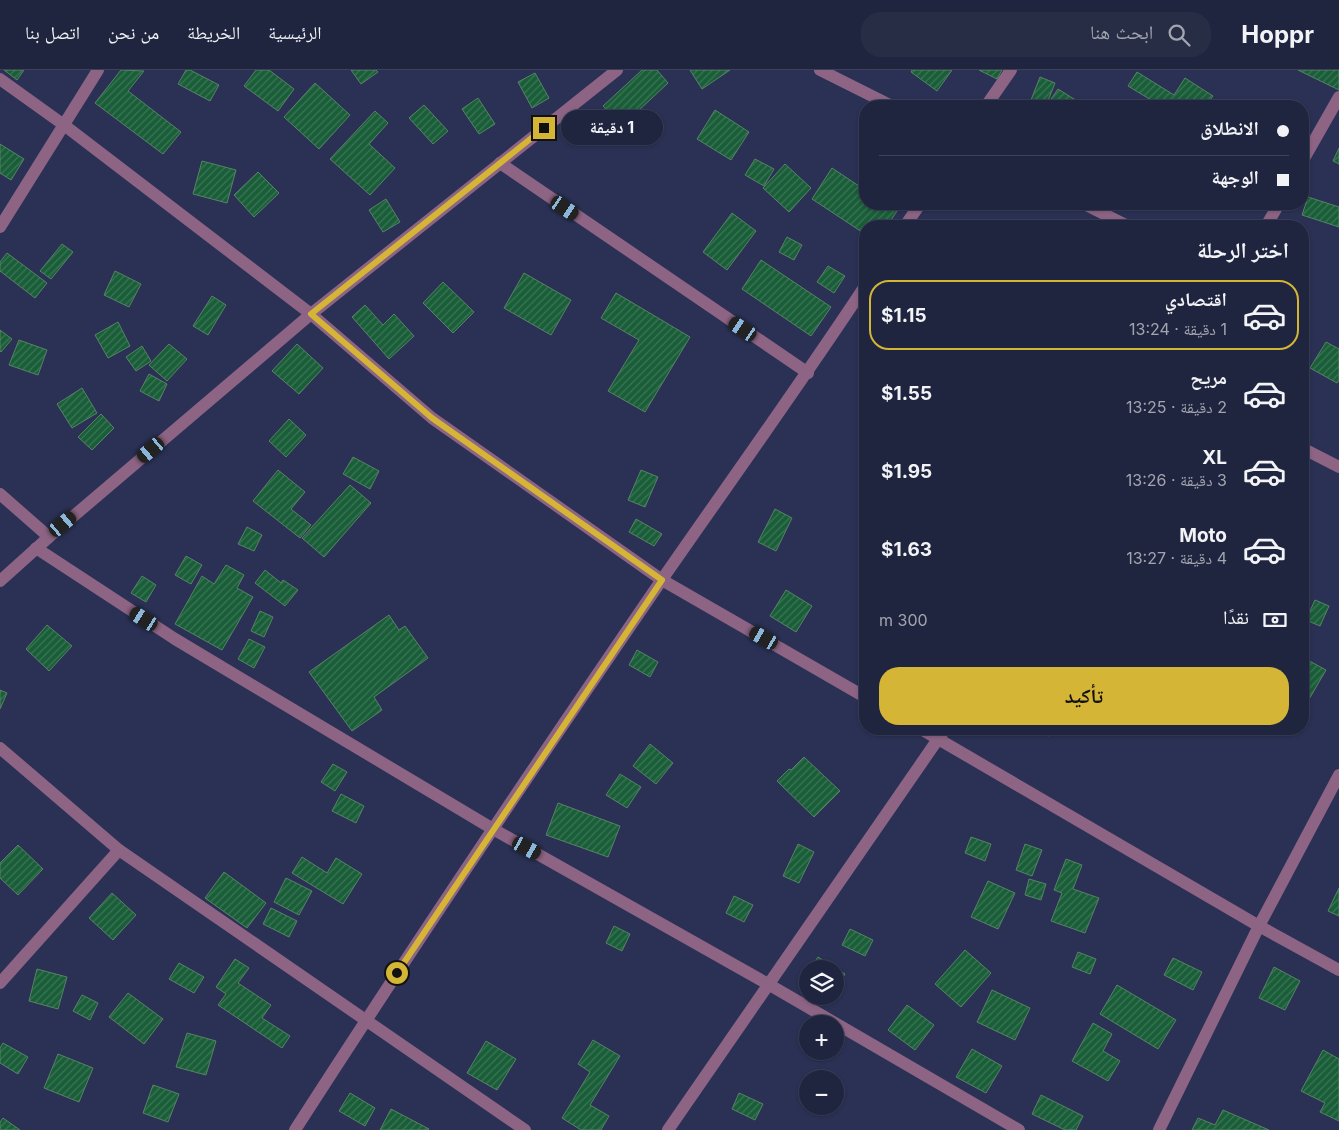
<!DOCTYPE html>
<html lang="ar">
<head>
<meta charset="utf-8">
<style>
	:root { --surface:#20253f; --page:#282d46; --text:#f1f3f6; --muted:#a2a5b0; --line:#3d4259; --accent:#d5b535 }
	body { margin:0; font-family:Inter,"Noto Naskh Arabic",sans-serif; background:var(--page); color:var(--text); direction:rtl; height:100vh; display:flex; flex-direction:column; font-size:19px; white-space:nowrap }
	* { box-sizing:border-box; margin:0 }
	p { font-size:16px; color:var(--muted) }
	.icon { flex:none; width:28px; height:28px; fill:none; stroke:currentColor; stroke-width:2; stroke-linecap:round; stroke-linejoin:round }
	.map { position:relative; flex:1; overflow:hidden; direction:ltr }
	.panel { position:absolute; left:859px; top:150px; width:450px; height:515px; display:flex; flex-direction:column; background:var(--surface); border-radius:20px; box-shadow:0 1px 4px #0004,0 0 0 1px var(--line); direction:rtl }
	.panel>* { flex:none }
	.hud { position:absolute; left:859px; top:30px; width:450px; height:110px; border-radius:20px; box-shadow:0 1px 4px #0004,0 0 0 1px var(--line); direction:rtl; display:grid; align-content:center; height:110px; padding:0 20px; background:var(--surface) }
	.tools { position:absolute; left:799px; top:890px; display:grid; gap:10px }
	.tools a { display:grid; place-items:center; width:45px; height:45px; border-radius:50%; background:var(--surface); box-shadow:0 1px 4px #0004,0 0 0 1px var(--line); font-size:25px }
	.end { position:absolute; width:22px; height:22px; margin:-11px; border:6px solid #d5b535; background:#111; box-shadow:0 0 0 2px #111 }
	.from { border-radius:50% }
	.bubble { position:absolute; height:35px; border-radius:18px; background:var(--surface); box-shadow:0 1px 4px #0004,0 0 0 1px var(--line); font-size:16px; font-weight:700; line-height:35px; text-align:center; direction:rtl }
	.car { position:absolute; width:15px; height:30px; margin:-15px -8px; border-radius:6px; box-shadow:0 0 4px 1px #0007; background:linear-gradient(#222 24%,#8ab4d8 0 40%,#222 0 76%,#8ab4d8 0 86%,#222 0) }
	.hud b { display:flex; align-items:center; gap:18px; height:48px; font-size:19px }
	.hud b+b { border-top:1px solid var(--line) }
	.hud i { width:12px; height:12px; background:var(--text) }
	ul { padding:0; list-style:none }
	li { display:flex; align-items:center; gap:15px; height:70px; margin:0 10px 8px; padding:0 10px; border:2px solid transparent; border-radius:20px }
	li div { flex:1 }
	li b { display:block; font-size:19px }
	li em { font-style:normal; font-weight:700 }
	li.active { border-color:var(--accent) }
	li>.icon { width:45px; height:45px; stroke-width:1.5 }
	h2 { padding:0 20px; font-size:22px; line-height:60px }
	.pay { display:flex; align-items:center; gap:12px; height:55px; padding:0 20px; font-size:19px }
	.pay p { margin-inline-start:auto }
	.action { display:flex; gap:10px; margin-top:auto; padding:10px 20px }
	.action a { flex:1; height:58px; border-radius:20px; background:var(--accent); color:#111; font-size:20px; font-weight:700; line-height:58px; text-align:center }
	header { display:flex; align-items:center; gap:30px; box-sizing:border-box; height:70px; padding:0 25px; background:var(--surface); border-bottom:1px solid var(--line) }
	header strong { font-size:24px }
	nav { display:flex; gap:28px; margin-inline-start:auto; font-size:18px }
	.search { width:350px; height:45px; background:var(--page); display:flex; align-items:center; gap:12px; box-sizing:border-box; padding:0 18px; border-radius:20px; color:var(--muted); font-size:19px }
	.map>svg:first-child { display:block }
</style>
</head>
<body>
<header>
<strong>Hoppr</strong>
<div class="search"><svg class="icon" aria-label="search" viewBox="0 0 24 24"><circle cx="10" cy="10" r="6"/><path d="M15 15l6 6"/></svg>ابحث هنا</div>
<nav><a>الرئيسية</a><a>الخريطة</a><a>من نحن</a><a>اتصل بنا</a></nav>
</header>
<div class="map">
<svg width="1339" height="1060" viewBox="0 0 1339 1060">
	<defs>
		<pattern id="building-hatch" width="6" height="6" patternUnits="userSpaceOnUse" patternTransform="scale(1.25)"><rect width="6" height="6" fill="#195e38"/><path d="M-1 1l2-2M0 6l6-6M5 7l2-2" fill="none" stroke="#3b7556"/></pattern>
	</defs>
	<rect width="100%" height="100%" fill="#2a3154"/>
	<g fill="url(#building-hatch)" stroke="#588266">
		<polygon points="4,0 24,0 17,10"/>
		<polygon points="121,0 144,1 128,21 181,62 163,84 95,33"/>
		<polygon points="186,0 190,0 219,15 210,31 178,14"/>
		<polygon points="256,0 269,0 294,19 278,41 244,16"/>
		<polygon points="351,0 376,0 378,2 361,14"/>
		<polygon points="642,0 657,0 668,13 622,56 603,36"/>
		<polygon points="690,0 730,0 702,19"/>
		<polygon points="912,0 952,0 937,21 911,2"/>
		<polygon points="979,0 1002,0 997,9"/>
		<polygon points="1298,0 1339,0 1339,20"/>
		<polygon points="1137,2 1174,25 1185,8 1213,26 1206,36 1161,36 1128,16"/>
		<polygon points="535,3 549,28 532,38 518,12"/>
		<polygon points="1040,7 1055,13 1046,36 1031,30"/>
		<polygon points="315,13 350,45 319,79 284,47"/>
		<polygon points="1058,19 1082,34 1080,36 1049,36 1047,35"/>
		<polygon points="478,28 495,54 479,64 462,39"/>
		<polygon points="424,35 448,61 433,74 409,48"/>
		<polygon points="715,40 749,62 731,90 697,69"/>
		<polygon points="375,41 388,53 369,74 395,98 370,125 330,89"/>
		<polygon points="0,74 24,89 11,110 0,103"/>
		<polygon points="1339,78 1339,94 1333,91"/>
		<polygon points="755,89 774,99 764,116 745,105"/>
		<polygon points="202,91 236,100 227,133 193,124"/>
		<polygon points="785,94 811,118 789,142 763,118"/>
		<polygon points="832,98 865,120 865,134 887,134 897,141 887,156 865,156 865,164 812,129"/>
		<polygon points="258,102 279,123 254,147 234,125"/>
		<polygon points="1308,127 1339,137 1339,157 1302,145"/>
		<polygon points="386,129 400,152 383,162 369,140"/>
		<polygon points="732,143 756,161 727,200 703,182"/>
		<polygon points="787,167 802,175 794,190 779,182"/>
		<polygon points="62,174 73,182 51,209 40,201"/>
		<polygon points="7,183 47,213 35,228 0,201 0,192"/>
		<polygon points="761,190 831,237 811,266 742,219"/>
		<polygon points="828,196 845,206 834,223 817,212"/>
		<polygon points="115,201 141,214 129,237 104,225"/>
		<polygon points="524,203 571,230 551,265 504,238"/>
		<polygon points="443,212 474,242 453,263 423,233"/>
		<polygon points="616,223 690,267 645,342 608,321 639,270 601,248"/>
		<polygon points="212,226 226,235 208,265 193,256"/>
		<polygon points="365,235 383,255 394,244 414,266 389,289 352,247"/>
		<polygon points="118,252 130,276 108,288 95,265"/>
		<polygon points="0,260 12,269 1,282 0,281"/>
		<polygon points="19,270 47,280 38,305 9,295"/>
		<polygon points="1326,272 1339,279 1339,310 1337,313 1310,298"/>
		<polygon points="169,274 187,289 167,311 149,295"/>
		<polygon points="297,274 323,298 299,324 272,301"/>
		<polygon points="142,276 151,291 136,301 126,287"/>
		<polygon points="149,304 167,314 159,331 140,321"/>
		<polygon points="82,318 97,343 72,358 57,334"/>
		<polygon points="101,344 114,358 92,380 78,367"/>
		<polygon points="289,349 306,365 286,387 269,371"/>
		<polygon points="353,387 379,401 370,419 343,404"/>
		<polygon points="278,400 305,422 291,439 311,455 300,468 253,431"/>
		<polygon points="641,400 658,407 645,437 628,430"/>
		<polygon points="350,415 371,433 324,487 302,468"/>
		<polygon points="775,439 792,448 776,481 758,472"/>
		<polygon points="636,449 662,464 654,476 629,462"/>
		<polygon points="247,457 262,465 254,481 238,474"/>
		<polygon points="186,486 202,495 191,514 175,505"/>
		<polygon points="226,495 244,505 237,518 253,527 222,580 175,554 202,506 214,514"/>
		<polygon points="265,500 281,513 283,510 298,520 285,536 255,513"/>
		<polygon points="142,506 156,515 146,532 131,523"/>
		<polygon points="786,520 812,536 796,562 770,546"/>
		<polygon points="1315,530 1329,536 1320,556 1306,550"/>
		<polygon points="260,541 273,547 264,567 251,561"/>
		<polygon points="389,545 399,560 405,556 428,588 374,627 382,640 352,661 309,602"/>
		<polygon points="47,555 72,576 49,601 26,579"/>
		<polygon points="249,569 265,577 254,598 238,589"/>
		<polygon points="637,580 658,592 650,607 629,595"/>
		<polygon points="1302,587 1326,600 1308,631 1302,628"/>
		<polygon points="0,620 7,623 0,639"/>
		<polygon points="1036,659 1053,659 1049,666"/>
		<polygon points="650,674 673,693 656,714 633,696"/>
		<polygon points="804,687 840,721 814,747 777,711 789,699 791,700"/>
		<polygon points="333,694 347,702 335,721 321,712"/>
		<polygon points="620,704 641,717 627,738 606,725"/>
		<polygon points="341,724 364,736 356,753 332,741"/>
		<polygon points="558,733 620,756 608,787 546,765"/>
		<polygon points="971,767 991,774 985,791 965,783"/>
		<polygon points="798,774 814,782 799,813 783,806"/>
		<polygon points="1025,774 1042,780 1032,806 1016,800"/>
		<polygon points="18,775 43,799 18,825 0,808 0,793"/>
		<polygon points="302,787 327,803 336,788 362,804 343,834 292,803"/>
		<polygon points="1066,789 1082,795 1073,819 1099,828 1085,863 1051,851 1062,823 1054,820"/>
		<polygon points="224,802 266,833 247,858 205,828"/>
		<polygon points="286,808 312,821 299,845 274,832"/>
		<polygon points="1029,809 1046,814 1041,830 1025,825"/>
		<polygon points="988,811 1015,823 998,859 971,847"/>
		<polygon points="1339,818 1339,846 1328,841"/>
		<polygon points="112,823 136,845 113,870 89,848"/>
		<polygon points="734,826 753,835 744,852 726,843"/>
		<polygon points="271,838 297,851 289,867 263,854"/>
		<polygon points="614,856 630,864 622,881 606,873"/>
		<polygon points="850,859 873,870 865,886 842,875"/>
		<polygon points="965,880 991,903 961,937 935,914"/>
		<polygon points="1078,882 1096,889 1090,904 1072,897"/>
		<polygon points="818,887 845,904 835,920 835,899 810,899"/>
		<polygon points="1173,888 1202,902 1193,920 1164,905"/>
		<polygon points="235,889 249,898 238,913 271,935 262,948 290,966 282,978 218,935 226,924 216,917"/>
		<polygon points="179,893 204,907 194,923 169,909"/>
		<polygon points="1274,897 1300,911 1285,940 1259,928"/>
		<polygon points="37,899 67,907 58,939 29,931"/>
		<polygon points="808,903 808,920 800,915"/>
		<polygon points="1117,915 1176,950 1158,979 1100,944"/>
		<polygon points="992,920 1030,938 1015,970 977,952"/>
		<polygon points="128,923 163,949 144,974 109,947"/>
		<polygon points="82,925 98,933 90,950 73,941"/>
		<polygon points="817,926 831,926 827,932"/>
		<polygon points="907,935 934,955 915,980 888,960"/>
		<polygon points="1093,953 1112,964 1103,981 1120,991 1108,1011 1072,991"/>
		<polygon points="187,963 216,971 206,1005 176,997"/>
		<polygon points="593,970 620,986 590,1035 609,1046 601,1060 581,1060 562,1048 590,1002 578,994"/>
		<polygon points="486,971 516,989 497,1020 467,1003"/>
		<polygon points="3,973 28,987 18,1004 0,993 0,978"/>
		<polygon points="972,979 1002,996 986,1023 956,1007"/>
		<polygon points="1323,980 1339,989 1339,1051 1320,1042 1325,1033 1301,1021"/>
		<polygon points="58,984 93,998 79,1032 44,1018"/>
		<polygon points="153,1015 179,1024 168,1052 143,1043"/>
		<polygon points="350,1023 375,1038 365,1056 339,1041"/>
		<polygon points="739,1023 763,1034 755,1050 732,1039"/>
		<polygon points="1041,1025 1083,1046 1076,1060 1065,1060 1032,1044"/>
		<polygon points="391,1039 429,1059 428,1060 380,1060"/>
		<polygon points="1223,1040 1269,1060 1192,1060 1198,1048 1215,1055"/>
		<polygon points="3,1048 20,1060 0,1060 0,1052"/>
	</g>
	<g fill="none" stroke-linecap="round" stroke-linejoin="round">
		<g stroke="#8d6484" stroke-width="12">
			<polyline points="820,0 892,36"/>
			<polyline points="0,9 64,55 311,244 432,348 662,510 865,627"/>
			<polyline points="986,36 1011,0"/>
			<polyline points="1302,92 1339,27"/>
			<polyline points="500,93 808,303"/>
			<polyline points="1084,134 1128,156"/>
			<polyline points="905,156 920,134"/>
			<polyline points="1266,156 1279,134"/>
			<polyline points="0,157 98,0"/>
			<polyline points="1302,378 1339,397"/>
			<polyline points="0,424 49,467"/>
			<polyline points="36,478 175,569 493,759 768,914 1019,1060"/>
			<polyline points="0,511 49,467 311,244 617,0"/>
			<polyline points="921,659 1259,856 1339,900"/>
			<polyline points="0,678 119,780 525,1060"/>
			<polyline points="0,913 119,780"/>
			<path d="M295,1060C414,875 537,692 661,511C729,413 799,316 865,216"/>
			<polyline points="668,1060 945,659"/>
			<polyline points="1159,1060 1259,856 1339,705"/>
		</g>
	</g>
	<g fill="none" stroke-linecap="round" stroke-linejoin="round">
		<polyline stroke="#d5b535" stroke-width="6" points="397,903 662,510 432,348 311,244 544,58"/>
	</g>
</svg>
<div class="tools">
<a><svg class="icon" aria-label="layers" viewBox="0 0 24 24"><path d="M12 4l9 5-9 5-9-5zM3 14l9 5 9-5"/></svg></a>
<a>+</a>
<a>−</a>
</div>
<i class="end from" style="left:397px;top:903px"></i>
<i class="end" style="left:544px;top:58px"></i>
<div class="bubble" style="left:561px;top:40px;width:102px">1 دقيقة</div>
<i class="car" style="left:565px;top:138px;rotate:124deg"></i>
<i class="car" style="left:743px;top:259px;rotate:304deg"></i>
<i class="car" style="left:151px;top:380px;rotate:230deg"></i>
<i class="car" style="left:63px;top:454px;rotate:50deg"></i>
<i class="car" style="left:144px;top:549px;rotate:303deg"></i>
<i class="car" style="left:764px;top:568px;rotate:300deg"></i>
<i class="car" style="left:527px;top:778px;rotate:119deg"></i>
<div class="hud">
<b><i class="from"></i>الانطلاق</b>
<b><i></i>الوجهة</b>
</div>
<section class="panel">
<h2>اختر الرحلة</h2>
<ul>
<li class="active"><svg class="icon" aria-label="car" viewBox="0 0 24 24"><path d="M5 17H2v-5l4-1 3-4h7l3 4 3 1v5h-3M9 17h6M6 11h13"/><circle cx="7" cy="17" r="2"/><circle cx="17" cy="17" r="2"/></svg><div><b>اقتصادي</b><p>1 دقيقة · 13:24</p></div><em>$1.15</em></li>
<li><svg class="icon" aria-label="car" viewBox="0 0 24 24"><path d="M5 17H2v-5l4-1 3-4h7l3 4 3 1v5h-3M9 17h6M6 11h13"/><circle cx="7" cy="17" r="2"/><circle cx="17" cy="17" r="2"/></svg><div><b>مريح</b><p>2 دقيقة · 13:25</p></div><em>$1.55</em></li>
<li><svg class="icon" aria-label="car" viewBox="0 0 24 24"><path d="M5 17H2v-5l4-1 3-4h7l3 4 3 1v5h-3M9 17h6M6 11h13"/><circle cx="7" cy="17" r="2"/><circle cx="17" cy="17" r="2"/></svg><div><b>XL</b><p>3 دقيقة · 13:26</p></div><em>$1.95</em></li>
<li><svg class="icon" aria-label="car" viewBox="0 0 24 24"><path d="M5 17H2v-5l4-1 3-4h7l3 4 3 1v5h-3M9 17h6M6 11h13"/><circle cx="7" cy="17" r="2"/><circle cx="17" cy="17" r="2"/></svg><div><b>Moto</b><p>4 دقيقة · 13:27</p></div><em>$1.63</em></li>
</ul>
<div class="pay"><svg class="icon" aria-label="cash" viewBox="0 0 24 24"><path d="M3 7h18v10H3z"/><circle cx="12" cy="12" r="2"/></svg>نقدًا<p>300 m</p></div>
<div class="action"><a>تأكيد</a></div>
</section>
</div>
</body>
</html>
